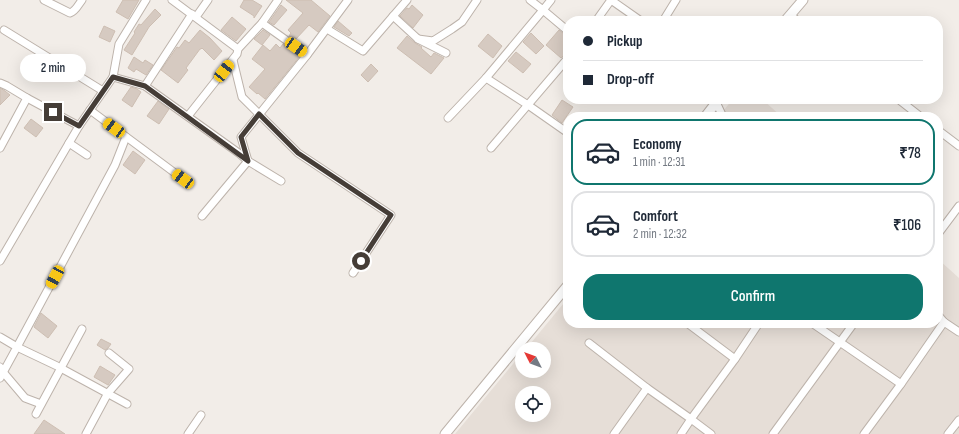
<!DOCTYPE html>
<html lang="en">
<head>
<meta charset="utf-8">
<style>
	:root { --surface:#fff; --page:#f2f2f3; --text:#1f2937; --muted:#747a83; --line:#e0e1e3; --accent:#0f766e }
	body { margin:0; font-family:"Sofia Sans Condensed",sans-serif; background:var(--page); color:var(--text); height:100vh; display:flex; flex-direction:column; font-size:15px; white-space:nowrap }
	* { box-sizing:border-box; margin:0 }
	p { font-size:13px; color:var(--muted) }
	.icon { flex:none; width:22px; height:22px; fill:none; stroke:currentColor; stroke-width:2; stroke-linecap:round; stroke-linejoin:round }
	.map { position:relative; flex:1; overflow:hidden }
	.sheet { position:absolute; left:563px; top:112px; width:380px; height:216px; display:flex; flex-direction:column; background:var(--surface); border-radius:16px; box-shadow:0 4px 16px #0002 }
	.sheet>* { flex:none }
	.banner { position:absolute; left:563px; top:16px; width:380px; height:88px; border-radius:16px; box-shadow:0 4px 16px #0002; display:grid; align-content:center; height:88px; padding:0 20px; background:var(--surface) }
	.needle { width:26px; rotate:312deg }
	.fabs { position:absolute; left:515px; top:342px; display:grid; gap:8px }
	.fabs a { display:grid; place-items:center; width:36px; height:36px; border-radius:50%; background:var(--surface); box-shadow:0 4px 16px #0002; font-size:20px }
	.end { position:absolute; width:18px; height:18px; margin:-9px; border:5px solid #453d37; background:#fff; box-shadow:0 0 0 2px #fff }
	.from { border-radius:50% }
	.bubble { position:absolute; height:28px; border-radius:14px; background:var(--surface); box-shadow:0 4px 16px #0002; font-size:13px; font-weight:600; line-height:28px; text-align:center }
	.car { position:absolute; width:12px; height:24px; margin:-12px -6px; border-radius:5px; box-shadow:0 0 3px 1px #0007; background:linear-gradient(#f5c518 24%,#345 0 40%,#f5c518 0 76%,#345 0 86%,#f5c518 0) }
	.banner b { display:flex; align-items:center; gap:14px; height:38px; font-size:15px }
	.banner b+b { border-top:1px solid var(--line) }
	.banner i { width:10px; height:10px; background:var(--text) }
	ul { padding:7px 0 0; list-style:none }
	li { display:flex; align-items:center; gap:12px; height:66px; margin:0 8px 6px; padding:0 12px; border:2px solid var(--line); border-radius:16px }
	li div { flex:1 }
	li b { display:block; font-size:15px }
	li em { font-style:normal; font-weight:600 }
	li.on { border-color:var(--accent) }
	li>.icon { width:36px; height:36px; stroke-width:1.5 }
	.cta { display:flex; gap:8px; margin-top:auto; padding:8px 20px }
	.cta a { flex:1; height:46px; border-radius:16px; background:var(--accent); color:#fff; font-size:16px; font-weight:600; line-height:46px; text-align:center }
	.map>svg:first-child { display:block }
</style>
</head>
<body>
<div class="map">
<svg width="959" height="434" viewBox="0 0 959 434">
	<rect width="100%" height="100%" fill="#f2ede8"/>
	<g fill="#e6ded7" fill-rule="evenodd">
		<polygon points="733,99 762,99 782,117 718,117"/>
		<path d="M938,259L959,278V434H455L522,353V371H544V349H526L568,298V323H938ZM522,393H544V415H522Z"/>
	</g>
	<g fill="#d6cac1" stroke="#cdbeb2">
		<polygon points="123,0 139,0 128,19 116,12"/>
		<polygon points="244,0 252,0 262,6 254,18 254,16 240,7"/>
		<polygon points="286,0 311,0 330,16 318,32 309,25 295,40 289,36 291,33 288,30 303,13"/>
		<polygon points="281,5 287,10 274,25 269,22"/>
		<polygon points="412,5 423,15 413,28 400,16 407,8 409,9"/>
		<polygon points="155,9 161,15 149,27 132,55 124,50 135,33 134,32 139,24 141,25"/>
		<polygon points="232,17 246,29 236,41 221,30"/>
		<polygon points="338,21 352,33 349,36 334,27"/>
		<polygon points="104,26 115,31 110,42 99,37"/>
		<polygon points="200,30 210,38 222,51 214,60 202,48 201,49 200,49 186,68 188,70 178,83 161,70 177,47 179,48 185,40 189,43"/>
		<polygon points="263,30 270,35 262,45 254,39"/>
		<polygon points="559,30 568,37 568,51 561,58 546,45"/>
		<polygon points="531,33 544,46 536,54 523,42"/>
		<polygon points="488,34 502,46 493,58 478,46"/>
		<polygon points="407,36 415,43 422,47 421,48 431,57 434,53 444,58 431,74 397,48"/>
		<polygon points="276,44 280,48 283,44 300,56 265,99 258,93 257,94 249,87 265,69 252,59 263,45 270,51"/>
		<polygon points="516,52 531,64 523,73 508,61"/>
		<polygon points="134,57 143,63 145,60 153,65 146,75 136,69 134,72 128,68"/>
		<polygon points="371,64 378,71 368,82 361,75"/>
		<polygon points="131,87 137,89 141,92 132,107 122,100"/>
		<polygon points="0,88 5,91 10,95 0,105"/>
		<polygon points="562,100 573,107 562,123 552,115"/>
		<polygon points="158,101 169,109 159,124 147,116"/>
		<polygon points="31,119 43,128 36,137 24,128"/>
		<polygon points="133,151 145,160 135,174 123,165"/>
		<polygon points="41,313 57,326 48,338 34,327"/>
		<polygon points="101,339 111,344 108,348 105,350 97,345"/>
		<polygon points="100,366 115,375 108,385 94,377"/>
		<polygon points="44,420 65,434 34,434"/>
	</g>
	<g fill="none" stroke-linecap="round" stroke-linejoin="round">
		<g stroke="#bdb3ab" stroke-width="9">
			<g id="minor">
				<path d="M44,0L70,13C76,11 78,5 82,0"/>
				<polyline points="172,0 238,49"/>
				<polyline points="530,0 543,10 551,0"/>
				<polyline points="611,0 641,21"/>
				<polyline points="790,15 798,21"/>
				<polyline points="393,16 418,39 446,53"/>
				<polyline points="196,17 208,0"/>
				<polyline points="596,21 611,0"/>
				<polyline points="663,21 676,0"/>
				<polyline points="262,23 307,55"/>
				<polyline points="327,29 363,51 407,0"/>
				<polyline points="4,30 103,91"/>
				<polyline points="418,39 433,41 452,29 462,22 477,0"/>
				<polyline points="233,60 242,97 298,153 391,215 353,273"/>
				<polyline points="113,77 119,44 146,0"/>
				<polyline points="486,78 528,105 568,133"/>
				<polyline points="0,83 7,86 27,98 79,126 0,261"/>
				<polyline points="145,86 240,154 248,161 202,216"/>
				<polyline points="898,99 921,117"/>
				<polyline points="716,102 723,117"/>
				<polyline points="90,110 183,179"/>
				<polyline points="188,116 237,54 238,49 262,23 278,0"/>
				<polyline points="448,118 486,78 543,10 568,31"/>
				<polyline points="79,126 113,77 145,86 192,14"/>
				<polyline points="938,130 959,146"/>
				<polyline points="126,137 115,165 17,347 57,366 127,404"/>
				<polyline points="69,143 87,155"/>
				<polyline points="0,148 27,98"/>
				<polyline points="491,148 568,58"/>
				<polyline points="281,181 248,161 241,137 307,55 348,0"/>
				<polyline points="938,234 959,206"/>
				<polyline points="938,315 944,322 959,332"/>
				<polyline points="687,323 735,359"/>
				<polyline points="812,323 901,384"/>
				<polyline points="0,337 17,347 0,378"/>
				<polyline points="589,343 647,388 691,419 681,434"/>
				<polyline points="0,367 3,372 25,398 41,404"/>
				<polyline points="36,414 82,329"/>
				<polyline points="86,434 108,393 129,369 109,353"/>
				<polyline points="188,434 201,415"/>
				<polyline points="614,434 647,388"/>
				<polyline points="711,434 691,419 735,359 759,323"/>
				<polyline points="773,434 854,323"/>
				<polyline points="864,434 901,384 944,322"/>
				<polyline points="948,434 959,420"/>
			</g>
		</g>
		<g stroke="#bdb3ab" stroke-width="11">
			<g id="tertiary">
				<polyline points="785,21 803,0"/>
				<polyline points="705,117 719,99"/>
				<polyline points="445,434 568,285"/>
			</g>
		</g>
		<use href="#minor" stroke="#fff" stroke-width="7"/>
		<use href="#tertiary" stroke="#fff" stroke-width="9"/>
	</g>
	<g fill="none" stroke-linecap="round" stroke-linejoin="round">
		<polyline stroke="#453d37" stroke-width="5" points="53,112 79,126 113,77 145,86 248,161 241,137 259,114 298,153 391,215 361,261"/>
	</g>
</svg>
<div class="fabs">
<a><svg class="needle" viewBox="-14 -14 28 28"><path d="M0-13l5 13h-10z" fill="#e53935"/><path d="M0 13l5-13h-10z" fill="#747a83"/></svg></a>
<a><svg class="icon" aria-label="locate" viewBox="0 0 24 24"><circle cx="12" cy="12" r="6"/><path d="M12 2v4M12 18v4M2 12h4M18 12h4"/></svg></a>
</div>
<i class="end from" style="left:361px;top:261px"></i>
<i class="end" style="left:53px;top:112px"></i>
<div class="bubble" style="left:20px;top:54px;width:66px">2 min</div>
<i class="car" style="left:296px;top:47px;rotate:125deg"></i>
<i class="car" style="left:224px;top:71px;rotate:38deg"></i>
<i class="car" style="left:114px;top:128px;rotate:306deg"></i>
<i class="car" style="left:183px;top:179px;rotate:306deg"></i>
<i class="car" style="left:55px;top:277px;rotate:208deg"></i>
<div class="banner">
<b><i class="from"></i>Pickup</b>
<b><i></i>Drop-off</b>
</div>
<section class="sheet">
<ul>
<li class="on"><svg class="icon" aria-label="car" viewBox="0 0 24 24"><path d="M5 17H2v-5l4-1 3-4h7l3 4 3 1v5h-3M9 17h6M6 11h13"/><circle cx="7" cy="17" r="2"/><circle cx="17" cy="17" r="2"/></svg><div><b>Economy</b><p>1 min · 12:31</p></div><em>₹78</em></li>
<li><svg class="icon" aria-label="car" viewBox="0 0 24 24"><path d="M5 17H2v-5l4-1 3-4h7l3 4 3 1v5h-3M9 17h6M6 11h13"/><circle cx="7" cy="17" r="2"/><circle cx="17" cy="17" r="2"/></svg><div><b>Comfort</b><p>2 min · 12:32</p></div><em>₹106</em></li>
</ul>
<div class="cta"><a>Confirm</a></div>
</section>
</div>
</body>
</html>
